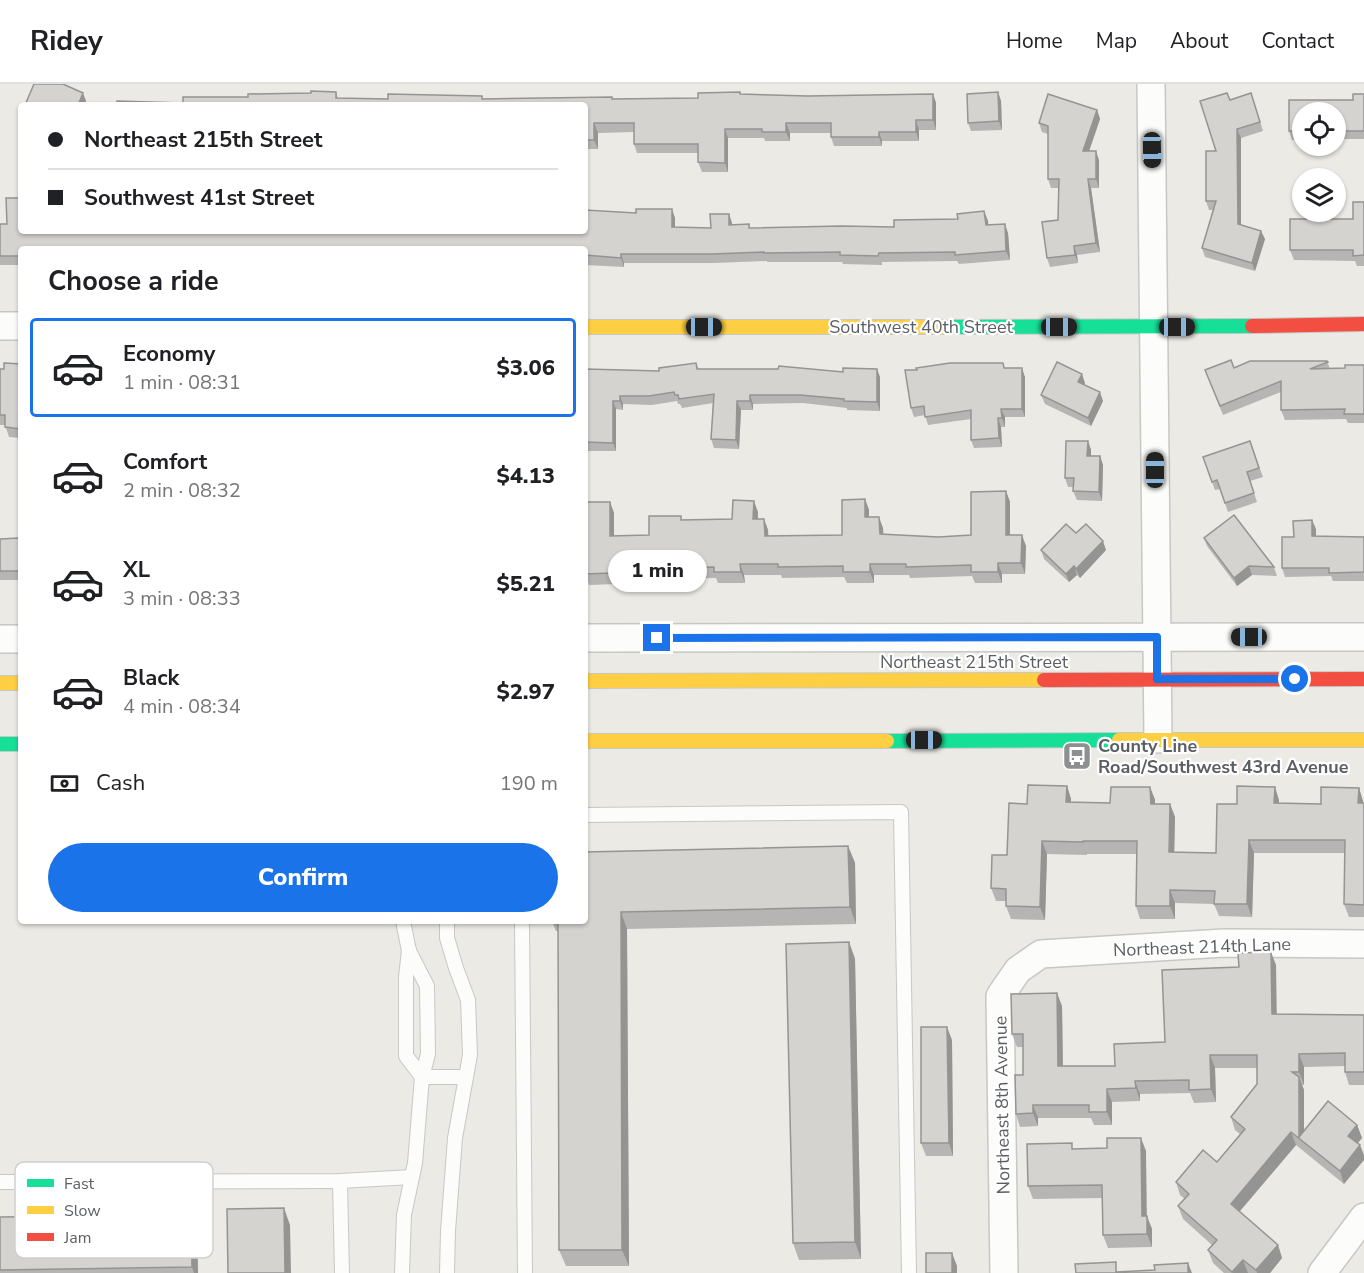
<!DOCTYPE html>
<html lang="en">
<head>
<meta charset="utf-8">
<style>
	:root { --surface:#fff; --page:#f2f2f2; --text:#202124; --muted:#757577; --line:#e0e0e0; --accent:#1a73e8 }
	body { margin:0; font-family:"Nunito Sans",sans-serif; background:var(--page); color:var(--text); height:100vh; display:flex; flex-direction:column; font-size:22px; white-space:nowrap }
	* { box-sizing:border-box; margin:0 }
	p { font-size:20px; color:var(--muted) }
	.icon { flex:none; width:33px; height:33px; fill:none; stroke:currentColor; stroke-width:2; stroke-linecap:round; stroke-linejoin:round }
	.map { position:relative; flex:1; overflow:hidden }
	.details { position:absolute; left:18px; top:162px; width:570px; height:678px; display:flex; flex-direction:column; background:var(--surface); border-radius:6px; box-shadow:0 2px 4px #0004 }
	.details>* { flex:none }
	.hud { position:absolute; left:18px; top:18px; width:570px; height:132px; border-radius:6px; box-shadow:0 2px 4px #0004; display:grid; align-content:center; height:132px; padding:0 30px; background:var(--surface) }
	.controls { position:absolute; left:1292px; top:18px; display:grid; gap:12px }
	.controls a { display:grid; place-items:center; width:54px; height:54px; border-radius:50%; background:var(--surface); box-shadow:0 2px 4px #0004; font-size:30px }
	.end { position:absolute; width:27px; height:27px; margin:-14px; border:8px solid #1a73e8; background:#fff; box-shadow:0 0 0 3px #fff }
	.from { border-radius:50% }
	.bubble { position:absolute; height:42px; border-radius:21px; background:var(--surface); box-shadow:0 2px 4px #0004; font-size:20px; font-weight:800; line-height:42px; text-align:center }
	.car { position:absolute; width:18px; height:36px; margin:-18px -9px; border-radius:8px; box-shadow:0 0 4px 2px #0007; background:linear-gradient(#222 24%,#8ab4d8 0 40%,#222 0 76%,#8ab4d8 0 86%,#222 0) }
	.hud b { display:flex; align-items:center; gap:21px; height:57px; font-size:22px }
	.hud b+b { border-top:2px solid var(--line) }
	.hud i { width:15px; height:15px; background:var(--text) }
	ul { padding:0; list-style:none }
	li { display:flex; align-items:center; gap:18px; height:99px; margin:0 12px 9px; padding:0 18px; border:3px solid transparent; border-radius:6px }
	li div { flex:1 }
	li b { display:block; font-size:22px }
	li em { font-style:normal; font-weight:800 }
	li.current { border-color:var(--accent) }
	li>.icon { width:54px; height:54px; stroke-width:1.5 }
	h2 { padding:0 30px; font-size:27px; line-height:72px }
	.pay { display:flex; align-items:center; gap:15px; height:66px; padding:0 30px; font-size:22px }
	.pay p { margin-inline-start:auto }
	.cta { display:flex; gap:12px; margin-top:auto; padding:12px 30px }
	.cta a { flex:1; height:69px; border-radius:36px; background:var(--accent); color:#fff; font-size:24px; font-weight:800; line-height:69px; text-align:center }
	header { display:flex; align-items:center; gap:36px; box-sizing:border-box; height:84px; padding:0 30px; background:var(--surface); border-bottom:2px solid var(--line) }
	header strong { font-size:28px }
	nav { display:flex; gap:33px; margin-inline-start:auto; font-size:21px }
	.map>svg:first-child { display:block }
</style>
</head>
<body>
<header>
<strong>Ridey</strong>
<nav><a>Home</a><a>Map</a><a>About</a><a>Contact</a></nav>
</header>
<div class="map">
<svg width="1364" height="1189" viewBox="0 0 1364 1189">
	<rect width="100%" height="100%" fill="#ebeae5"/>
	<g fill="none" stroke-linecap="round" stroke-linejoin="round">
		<g stroke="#c7c7c6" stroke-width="16">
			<g id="lane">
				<polyline points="585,731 901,728 909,1189"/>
				<polyline points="447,837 447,854 456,884 468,916 470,971 455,1054 448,1147 447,1189"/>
				<polyline points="522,837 525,1189"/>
				<polyline points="409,866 406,893 406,972 422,993"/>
				<polyline points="422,993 466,993"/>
				<polyline points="340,1097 342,1189"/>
				<polyline points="0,1098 340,1097 412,1093"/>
				<polyline points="402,1189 404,1131 415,1079 422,993 428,970 427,902 409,867 403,837"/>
			</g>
		</g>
		<g stroke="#c7c7c6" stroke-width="30">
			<g id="street">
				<polyline points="1151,0 1158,655"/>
				<polyline points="0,242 21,242"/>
				<polyline points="585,554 1364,553"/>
				<polyline points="0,555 21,555"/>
				<polyline points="1004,1189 1000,912 1018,886 1041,870 1224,859 1364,860"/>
				<polyline points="1322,1189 1364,1133"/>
			</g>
		</g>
		<g stroke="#c8c8c7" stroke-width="16">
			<g id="fast">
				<polyline points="945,243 1252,242"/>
				<polyline points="887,657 1119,656"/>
				<polyline points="0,660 21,660"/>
			</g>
		</g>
		<g stroke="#c8c8c7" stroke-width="16">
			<g id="slow">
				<polyline points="585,243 945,243"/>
				<polyline points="585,597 1044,596"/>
				<polyline points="0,599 21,599"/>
				<polyline points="1119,656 1364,656"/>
				<polyline points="585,657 887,657"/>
			</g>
		</g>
		<g stroke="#c8c8c7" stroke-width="16">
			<g id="jam">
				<polyline points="1252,242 1364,240"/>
				<polyline points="1044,596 1364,595"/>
			</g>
		</g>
		<use href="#lane" stroke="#fcfcfb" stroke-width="14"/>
		<use href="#street" stroke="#fcfcfb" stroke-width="27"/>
		<use href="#fast" stroke="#16e098" stroke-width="14"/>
		<use href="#slow" stroke="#ffcf43" stroke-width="14"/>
		<use href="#jam" stroke="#f24e42" stroke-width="14"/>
	</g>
	<g fill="#b6b5b3">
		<polygon points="336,8 338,14 388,15 482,12 483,15 612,15 698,14 741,10 808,12 933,10 936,19 936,46 919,46 919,57 882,57 882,62 834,62 831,53 831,49 790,49 790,57 765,57 764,54 728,54 728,88 702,88 698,78 698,69 637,69 634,60 634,48 598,49 598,65 585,65 585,21 183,19 248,13"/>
		<polygon points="998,8 1001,17 1002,46 971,47 968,39"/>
		<polygon points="1353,10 1364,10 1364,55 1335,55 1335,28 1302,28 1302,56 1292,56 1289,47 1289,16 1353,16"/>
		<polygon points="1230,16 1254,18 1263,47 1241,54 1241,141 1265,155 1255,187 1205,173 1202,164 1213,126 1209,126 1206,117 1216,67"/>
		<polygon points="1097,26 1100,35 1089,67 1099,76 1099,104 1091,104 1100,168 1077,171 1078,179 1050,183 1047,174 1058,136 1058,104 1051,104 1048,95 1048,50 1042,48 1039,39"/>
		<polygon points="1364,118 1364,182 1357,182 1355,177 1294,176 1290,166 1353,135"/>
		<polygon points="984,127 988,137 988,141 1008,149 1010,176 959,180 957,177 882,178 882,181 843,180 842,178 767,178 767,177 715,179 624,179 624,183 585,181 585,165 21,165 21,181 0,181 0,140 21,147 585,147 675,134 675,143 711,144 729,130 732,141 749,140 750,144 894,143 958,135"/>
		<polygon points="1327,277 1330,285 1345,284 1364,281 1364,339 1348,339 1346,335 1285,336 1281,326 1281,308 1223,331 1205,286"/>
		<polygon points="696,279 699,285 880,293 880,327 847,326 847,324 803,319 753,320 753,326 741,326 739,365 714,364 711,355 713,319 682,324 680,320 678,320 677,317 652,321 623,320 623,326 616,325 616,367 585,367 585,289 659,287"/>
		<polygon points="21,280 21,354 9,353 5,341 0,341 0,285 4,285"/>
		<polygon points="1005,284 1025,293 1025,333 1005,333 1005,343 1001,343 1002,363 974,364 971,356 971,335 928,341 925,331 914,333 911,324 917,286"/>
		<polygon points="1085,299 1084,301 1103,317 1091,342 1045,320 1041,311"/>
		<polygon points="1088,357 1091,366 1091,372 1100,372 1103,381 1102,417 1077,416 1073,407 1074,403 1068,403 1065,394"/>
		<polygon points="1250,357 1263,393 1250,397 1257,418 1228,428 1220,405 1215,406 1203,373"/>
		<polygon points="1006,407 1010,418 1010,451 1026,462 1025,490 1002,490 1002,499 975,499 972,492 910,494 909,491 874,491 874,499 847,499 844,493 782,494 781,491 744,491 745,499 718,499 716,494 653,495 652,492 616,492 616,500 589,501 587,494 585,494 585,418 610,418 614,429 614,452 649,451 682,436 732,435 758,428 758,435 764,435 768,446 768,452 842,451 865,415 869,426 869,433 883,444 883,451 938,453 971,451"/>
		<polygon points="1316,445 1316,452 1364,453 1364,497 1333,497 1331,492 1285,493 1282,484 1294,453"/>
		<polygon points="1076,449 1106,466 1080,494 1077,491 1069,498 1044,475 1041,466"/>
		<polygon points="1204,454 1274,483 1277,492 1252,491 1237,502 1207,462"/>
		<polygon points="0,455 21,457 21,496 0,496"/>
		<polygon points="1067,702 1071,715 1071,719 1110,719 1150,703 1155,716 1155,720 1170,720 1175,733 1174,768 1216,769 1237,720 1279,716 1279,719 1321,720 1359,704 1363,719 1364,719 1364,833 1349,833 1344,820 1345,769 1254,769 1252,833 1219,832 1214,820 1175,819 1175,835 1140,835 1136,822 1136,770 1087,770 1087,771 1047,770 1045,836 1011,835 1006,822 1006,817 996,817 991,804 1007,771 1027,720"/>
		<polygon points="848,762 855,779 856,840 627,845 629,1182 566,1182 559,1166 558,847 556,847 552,837 585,837"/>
		<polygon points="849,858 855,875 861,1175 799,1176 793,1159"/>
		<polygon points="1276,881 1276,930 1364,931 1364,1001 1349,1001 1345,988 1345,982 1304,983 1304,1001 1302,1001 1304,1006 1304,1048 1357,1041 1362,1054 1357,1059 1344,1100 1296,1061 1239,1128 1278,1161 1282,1174 1270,1189 1224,1189 1213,1179 1208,1166 1212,1161 1183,1135 1178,1122 1185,1115 1180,1111 1176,1098 1217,1078 1240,1050 1235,1046 1231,1033 1257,1000 1257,984 1215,984 1216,1018 1194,1019 1190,1009 1140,1010 1140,1017 1112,1018 1112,1041 1094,1041 1091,1034 1038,1034 1038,1042 1020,1043 1016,1030 1023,991 1023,963 1017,963 1012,950 1062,922 1063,982 1115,982 1165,958"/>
		<polygon points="952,956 953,1072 926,1072 921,1059"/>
		<polygon points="1074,1065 1146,1067 1146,1132 1152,1145 1152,1163 1108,1164 1103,1151 1103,1114 1033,1115 1028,1102"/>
		<polygon points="191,1131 197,1148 198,1189 0,1189 0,1133"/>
	</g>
	<g fill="#949492">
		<polygon points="998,8 1001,17 1002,46 999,37"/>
		<polygon points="83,9 86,17 85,21 78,21"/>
		<polygon points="933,10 936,19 936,46 933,36"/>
		<polygon points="1097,26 1100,35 1086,76 1083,67"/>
		<polygon points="916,36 919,46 919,57 916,48"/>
		<polygon points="594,39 598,49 598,65 594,56"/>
		<polygon points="786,39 790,49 790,57 786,48"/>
		<polygon points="725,45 728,54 728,88 725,79"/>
		<polygon points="1237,45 1241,54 1241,148 1238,140"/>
		<polygon points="879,48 882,57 882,62 879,53"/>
		<polygon points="1096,67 1099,76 1099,104 1096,95"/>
		<polygon points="1088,95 1091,104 1100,168 1096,159"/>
		<polygon points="672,125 675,134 675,153 672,143"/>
		<polygon points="984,127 988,137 989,150 986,141"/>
		<polygon points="729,130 732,139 732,151 729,141"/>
		<polygon points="1005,140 1008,149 1010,176 1006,167"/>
		<polygon points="1261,147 1265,155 1255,187 1252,179"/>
		<polygon points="1074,162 1077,171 1078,179 1075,171"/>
		<polygon points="621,170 624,179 624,183 621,174"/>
		<polygon points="1022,284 1025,293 1025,333 1022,325"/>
		<polygon points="877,285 880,293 880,327 877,318"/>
		<polygon points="1082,290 1085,299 1081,307 1078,298"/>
		<polygon points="1100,308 1103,317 1091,342 1088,334"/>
		<polygon points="750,311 753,320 753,326 750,317"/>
		<polygon points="620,312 623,320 623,326 620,317"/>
		<polygon points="613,317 616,325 616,367 613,359"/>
		<polygon points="737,317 741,326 739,365 736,356"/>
		<polygon points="1001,325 1005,333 1005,343 1002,334"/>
		<polygon points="998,334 1001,343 1002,363 999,354"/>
		<polygon points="1088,357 1091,366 1091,381 1087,372"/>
		<polygon points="1100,372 1103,381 1102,417 1099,408"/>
		<polygon points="1006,407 1010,418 1010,462 1006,451"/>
		<polygon points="865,415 869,426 869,444 865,433"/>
		<polygon points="754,417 758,428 757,446 753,435"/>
		<polygon points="610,418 614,429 614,463 610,452"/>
		<polygon points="879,433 883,444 884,461 880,450"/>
		<polygon points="764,435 768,446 769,463 765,452"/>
		<polygon points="1312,436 1316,445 1316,461 1312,452"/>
		<polygon points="1022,451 1026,462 1025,490 1021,479"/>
		<polygon points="1103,457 1106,466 1080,494 1076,485"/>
		<polygon points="998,479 1002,490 1002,499 998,488"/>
		<polygon points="740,480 744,491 745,499 741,488"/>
		<polygon points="870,480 874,491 874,499 870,488"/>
		<polygon points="612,482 616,492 616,500 612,489"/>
		<polygon points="1074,482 1077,491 1069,498 1066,490"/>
		<polygon points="1249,482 1252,491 1237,502 1234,494"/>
		<polygon points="1067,702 1071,715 1071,731 1066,718"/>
		<polygon points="1150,703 1155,716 1155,732 1151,720"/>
		<polygon points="1275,703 1279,716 1279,732 1274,719"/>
		<polygon points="1359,704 1363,717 1363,732 1358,719"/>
		<polygon points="1170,720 1175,733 1174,781 1169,768"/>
		<polygon points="1249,756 1254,769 1252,833 1247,820"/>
		<polygon points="1042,757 1047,770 1045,836 1040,823"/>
		<polygon points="848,762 855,779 856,840 850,823"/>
		<polygon points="1170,806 1175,819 1175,835 1170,822"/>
		<polygon points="621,828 627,845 629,1182 622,1166"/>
		<polygon points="849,858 855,875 861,1175 855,1158"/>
		<polygon points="1271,868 1276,881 1277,943 1272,930"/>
		<polygon points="1057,909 1062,922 1063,995 1058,982"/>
		<polygon points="947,943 952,956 953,1072 949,1059"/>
		<polygon points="1299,970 1304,983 1304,1001 1299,988"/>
		<polygon points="1210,971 1215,984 1216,1018 1211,1005"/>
		<polygon points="1299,993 1304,1006 1304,1058 1300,1055"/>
		<polygon points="1135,997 1140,1010 1140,1017 1136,1004"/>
		<polygon points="1107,1005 1112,1018 1112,1041 1107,1028"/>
		<polygon points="1033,1021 1038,1034 1038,1042 1033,1029"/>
		<polygon points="1357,1041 1362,1054 1353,1065 1348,1052"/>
		<polygon points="1291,1048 1296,1061 1235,1133 1231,1120"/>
		<polygon points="1141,1054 1146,1067 1147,1145 1142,1132"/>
		<polygon points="1360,1061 1364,1071 1364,1076 1344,1100 1340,1087"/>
		<polygon points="284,1124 290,1141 291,1189 285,1189"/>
		<polygon points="191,1131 197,1148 198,1189 194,1189 192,1183"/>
		<polygon points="1147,1132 1152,1145 1152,1163 1147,1150"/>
		<polygon points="1278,1161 1282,1174 1270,1189 1257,1189 1256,1186"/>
		<polygon points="952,1169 957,1182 957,1189 952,1189"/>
		<polygon points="1243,1176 1248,1189 1233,1189 1232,1188"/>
		<polygon points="1188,1179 1192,1189 1188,1189"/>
	</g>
	<g fill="#d4d3d0" stroke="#949492" stroke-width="1.5">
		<polygon points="34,0 63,0 83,9 78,21 25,21"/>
		<polygon points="311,7 336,8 336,14 388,15 388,10 482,12 482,15 612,13 612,15 698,14 698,9 740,8 740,10 808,12 933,10 933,36 916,36 916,48 879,48 879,53 831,53 831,39 786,39 786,48 762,48 762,45 725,45 725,79 698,78 698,60 634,60 634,39 594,39 594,56 585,56 585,21 117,21 117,17 183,19 183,13 248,13 248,10 311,9"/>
		<polygon points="998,8 999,37 968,39 967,10"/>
		<polygon points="1227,9 1230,16 1251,9 1260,38 1237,45 1238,140 1261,147 1252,179 1202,164 1216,117 1206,117 1206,67 1216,67 1200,17"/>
		<polygon points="1048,10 1097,26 1083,67 1096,67 1096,95 1088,95 1096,159 1074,162 1075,171 1047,174 1042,138 1058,136 1059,95 1048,95 1048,42 1039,39"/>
		<polygon points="1353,10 1364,10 1364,47 1335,47 1335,28 1302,28 1302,47 1289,47 1289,16 1353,16"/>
		<polygon points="6,114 21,114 21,147 585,147 585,126 636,129 636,125 672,125 672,143 711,144 710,130 729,130 729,141 749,140 749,144 841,142 894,143 894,136 958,135 957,130 984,127 986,141 1005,140 1006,167 955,171 955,168 879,169 878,172 840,171 840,168 764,169 764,168 712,170 621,170 621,174 585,171 585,165 21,165 21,172 0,172 0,140 7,140"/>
		<polygon points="1353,118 1364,118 1364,171 1353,172 1353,166 1290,166 1290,135 1353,135"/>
		<polygon points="1231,276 1234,284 1250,277 1327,277 1328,278 1310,285 1345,284 1345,281 1364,281 1364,330 1344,330 1345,325 1281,326 1281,297 1220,322 1205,286"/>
		<polygon points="1057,278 1082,290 1078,298 1100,308 1088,334 1041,311"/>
		<polygon points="4,279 21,280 21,345 5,343 5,331 0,331 0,285 4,285"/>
		<polygon points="696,279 697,285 778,285 779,282 843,288 843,284 877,285 877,318 844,317 844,315 800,311 750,311 750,317 737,317 736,356 711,355 714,310 679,315 678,311 675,311 674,308 649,312 620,312 620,317 613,317 613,359 585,358 586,285 659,287 659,284"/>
		<polygon points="950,279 1003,279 1004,284 1022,284 1022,325 1001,325 1002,334 998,334 999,354 971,356 971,326 925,333 924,322 911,324 905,286 917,286 916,284"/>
		<polygon points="1066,357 1088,357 1087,372 1100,372 1099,408 1073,407 1074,394 1065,394"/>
		<polygon points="1250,357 1259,384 1247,388 1254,409 1225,419 1217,396 1212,398 1203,373"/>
		<polygon points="1006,407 1006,451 1022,451 1021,479 998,479 998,488 971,488 971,481 906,483 906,480 870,480 870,488 843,488 843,482 778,483 778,480 740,480 741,488 714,488 714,483 649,484 649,481 612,482 612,489 585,490 585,418 610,418 610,452 649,451 649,432 681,432 681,436 732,435 733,416 754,417 753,435 764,435 765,452 842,451 842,416 865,415 865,433 879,433 880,450 938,453 971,451 971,408"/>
		<polygon points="1234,431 1274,483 1249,482 1234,494 1204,454"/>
		<polygon points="1312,436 1312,452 1364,453 1364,488 1329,489 1329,484 1282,484 1282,453 1294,453 1293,437"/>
		<polygon points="1066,440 1076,449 1086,440 1103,457 1076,485 1074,482 1066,490 1041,466"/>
		<polygon points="19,454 19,457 21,457 21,487 0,487 0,455"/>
		<polygon points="1028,701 1067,702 1066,718 1110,719 1111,703 1150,703 1151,720 1170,720 1169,768 1216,769 1217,720 1237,720 1237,702 1275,703 1274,719 1321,720 1321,703 1359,704 1358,719 1364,719 1364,821 1344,820 1345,756 1249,756 1247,820 1214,820 1215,807 1170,806 1170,822 1136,822 1137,757 1083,757 1083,758 1042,757 1040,823 1006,822 1006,805 991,804 992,771 1007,771 1009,719 1027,720"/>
		<polygon points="848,762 850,823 621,828 622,1166 559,1166 558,837 585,837 585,768"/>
		<polygon points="849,858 855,1158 793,1159 786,860"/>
		<polygon points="1271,868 1272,930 1364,931 1364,988 1345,988 1345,969 1299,970 1299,988 1292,988 1299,993 1299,1053 1328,1017 1357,1041 1348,1052 1360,1061 1340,1087 1291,1048 1231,1120 1278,1161 1256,1186 1243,1176 1232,1188 1208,1166 1217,1156 1178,1122 1189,1110 1176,1098 1203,1066 1217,1078 1245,1045 1231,1033 1257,1000 1257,971 1210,971 1211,1005 1189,1006 1189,996 1135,997 1136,1004 1107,1005 1107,1028 1089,1028 1089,1021 1033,1021 1033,1029 1016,1030 1015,991 1023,991 1023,950 1012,950 1011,910 1057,909 1058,982 1115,982 1114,960 1165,958 1162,886 1239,883 1238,869"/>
		<polygon points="921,943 947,943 949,1059 921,1059"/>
		<polygon points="1107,1054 1141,1054 1142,1132 1147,1132 1147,1150 1103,1151 1102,1101 1028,1102 1027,1060 1072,1059 1072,1065 1107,1064"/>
		<polygon points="284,1124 285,1189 228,1189 227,1125"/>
		<polygon points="191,1131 192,1183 0,1186 0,1133"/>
		<rect x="926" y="1169" width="26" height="20"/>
		<polygon points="1116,1178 1116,1188 1155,1186 1154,1181 1188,1179 1188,1189 1076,1189 1075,1180"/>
	</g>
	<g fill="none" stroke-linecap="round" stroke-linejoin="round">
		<polyline stroke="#1a73e8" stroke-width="8" points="657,554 1157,553 1157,595 1295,595"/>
	</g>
	<defs>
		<g id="bus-square" transform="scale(1.5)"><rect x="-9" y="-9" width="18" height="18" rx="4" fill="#8d9090" stroke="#fff"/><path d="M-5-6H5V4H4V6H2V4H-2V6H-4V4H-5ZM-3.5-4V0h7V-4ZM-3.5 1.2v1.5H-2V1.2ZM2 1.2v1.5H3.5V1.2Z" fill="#fff"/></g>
	</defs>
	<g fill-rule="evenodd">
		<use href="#bus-square" x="1077" y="672"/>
	</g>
	<g text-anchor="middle" stroke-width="4.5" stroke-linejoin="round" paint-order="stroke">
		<g font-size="18" fill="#5b5f63" stroke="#fff">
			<text x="921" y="249">Southwest 40th Street</text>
			<text x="974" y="584">Northeast 215th Street</text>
			<text transform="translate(1202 863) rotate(-2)" y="6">Northeast 214th Lane</text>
			<text transform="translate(1002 1021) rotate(-91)" y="6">Northeast 8th Avenue</text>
		</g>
		<g font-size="18" font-weight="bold" fill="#5b5f63" stroke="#fff" text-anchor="start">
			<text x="1098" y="668">County Line<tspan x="1098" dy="21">Road/Southwest 43rd Avenue</tspan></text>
		</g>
	</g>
	<rect x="15" y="1078" width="198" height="96" rx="9" fill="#fff" stroke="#cecfd0" stroke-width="1.5"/>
	<rect x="27" y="1095" width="27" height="8" fill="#16e098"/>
	<rect x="27" y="1122" width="27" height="8" fill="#ffcf43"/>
	<rect x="27" y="1149" width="27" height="8" fill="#f24e42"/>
	<g font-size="16" fill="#5b5f63">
		<text x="64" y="1105">Fast</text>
		<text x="64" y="1132">Slow</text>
		<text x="64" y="1159">Jam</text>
	</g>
</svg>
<div class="controls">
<a><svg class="icon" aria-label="locate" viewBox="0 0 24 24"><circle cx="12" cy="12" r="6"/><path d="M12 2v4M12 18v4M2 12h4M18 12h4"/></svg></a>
<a><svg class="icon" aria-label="layers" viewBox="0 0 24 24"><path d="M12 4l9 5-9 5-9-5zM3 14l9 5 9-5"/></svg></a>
</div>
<i class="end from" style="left:1295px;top:595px"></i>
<i class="end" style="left:657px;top:554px"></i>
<div class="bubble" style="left:608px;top:466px;width:99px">1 min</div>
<i class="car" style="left:1152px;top:66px;rotate:179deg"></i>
<i class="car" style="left:704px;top:243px;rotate:90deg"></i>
<i class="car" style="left:1059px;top:243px;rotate:90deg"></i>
<i class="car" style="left:1177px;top:243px;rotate:90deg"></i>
<i class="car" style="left:1155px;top:386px;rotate:0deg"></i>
<i class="car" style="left:1249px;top:553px;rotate:270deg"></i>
<i class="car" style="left:924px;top:656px;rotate:90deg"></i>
<div class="hud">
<b><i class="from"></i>Northeast 215th Street</b>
<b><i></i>Southwest 41st Street</b>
</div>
<section class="details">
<h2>Choose a ride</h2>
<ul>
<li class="current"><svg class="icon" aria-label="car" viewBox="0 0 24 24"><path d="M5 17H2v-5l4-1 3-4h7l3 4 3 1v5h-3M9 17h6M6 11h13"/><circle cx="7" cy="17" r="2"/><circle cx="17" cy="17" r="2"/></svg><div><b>Economy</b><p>1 min · 08:31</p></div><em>$3.06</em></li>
<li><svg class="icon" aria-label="car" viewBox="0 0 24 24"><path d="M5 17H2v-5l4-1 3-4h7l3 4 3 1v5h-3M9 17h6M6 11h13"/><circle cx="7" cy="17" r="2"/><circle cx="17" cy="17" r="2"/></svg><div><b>Comfort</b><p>2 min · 08:32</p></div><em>$4.13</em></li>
<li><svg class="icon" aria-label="car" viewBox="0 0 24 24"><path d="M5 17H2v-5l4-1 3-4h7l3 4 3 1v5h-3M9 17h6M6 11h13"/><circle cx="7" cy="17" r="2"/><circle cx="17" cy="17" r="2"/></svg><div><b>XL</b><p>3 min · 08:33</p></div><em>$5.21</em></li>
<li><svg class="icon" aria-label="car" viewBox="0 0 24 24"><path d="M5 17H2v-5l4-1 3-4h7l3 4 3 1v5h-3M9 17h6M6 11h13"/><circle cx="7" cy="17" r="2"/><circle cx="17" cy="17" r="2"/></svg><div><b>Black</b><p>4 min · 08:34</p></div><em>$2.97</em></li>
</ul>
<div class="pay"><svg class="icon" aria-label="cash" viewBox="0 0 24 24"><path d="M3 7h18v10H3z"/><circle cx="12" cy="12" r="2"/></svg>Cash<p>190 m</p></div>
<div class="cta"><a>Confirm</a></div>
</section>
</div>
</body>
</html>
